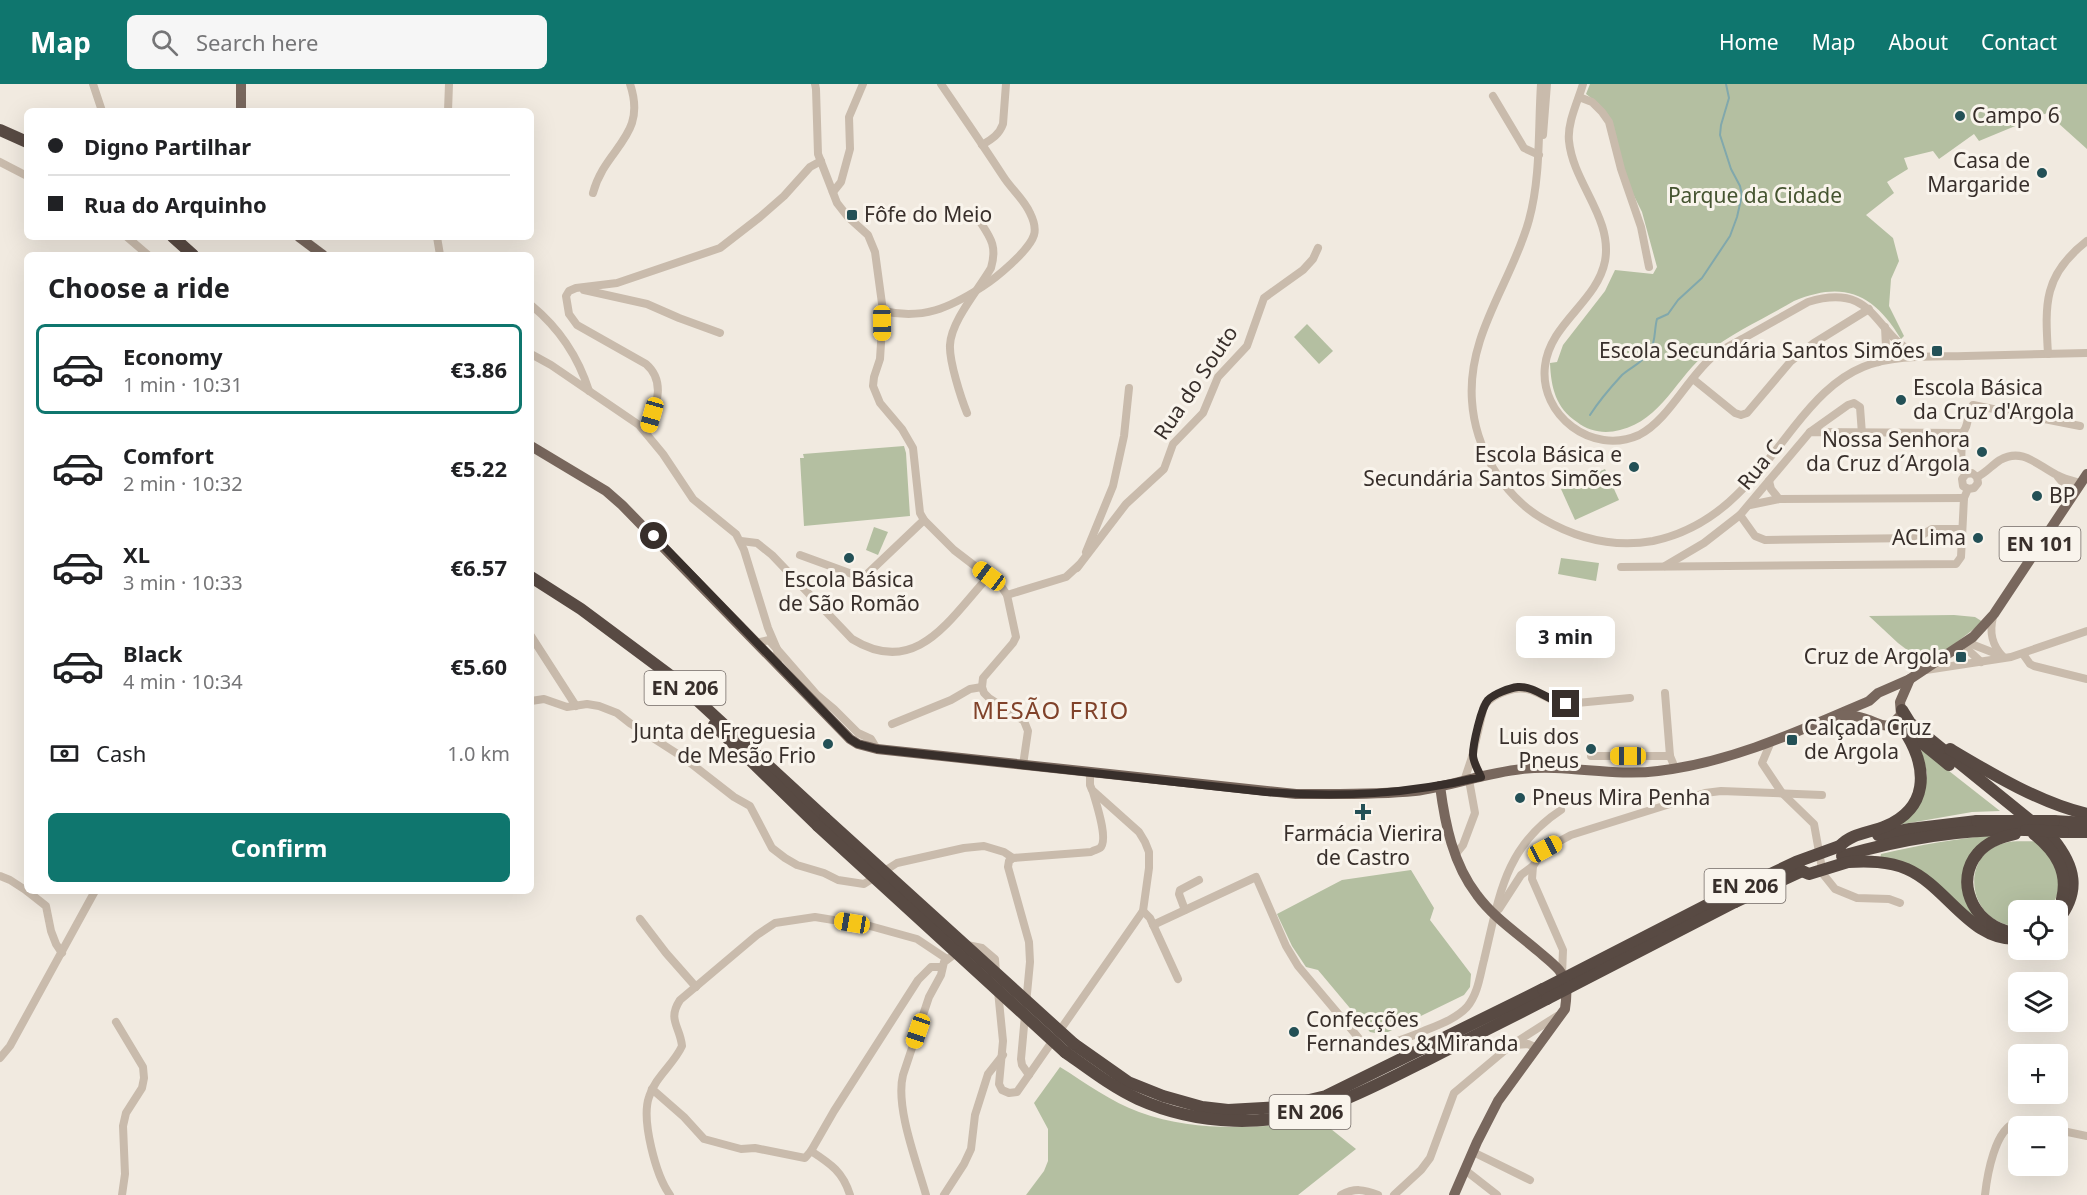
<!DOCTYPE html>
<html lang="en">
<head>
<meta charset="utf-8">
<style>
	:root { --surface:#fff; --page:#f6f6f6; --text:#202124; --muted:#757577; --line:#e0e0e0; --accent:#0f766e }
	body { margin:0; font-family:"Noto Sans",sans-serif; background:var(--page); color:var(--text); height:100vh; display:flex; flex-direction:column; font-size:22px; white-space:nowrap }
	* { box-sizing:border-box; margin:0 }
	p { font-size:20px; color:var(--muted) }
	.icon { flex:none; width:33px; height:33px; fill:none; stroke:currentColor; stroke-width:2; stroke-linecap:round; stroke-linejoin:round }
	.map { position:relative; flex:1; overflow:hidden }
	.side { position:absolute; left:24px; top:168px; width:510px; height:642px; display:flex; flex-direction:column; background:var(--surface); border-radius:9px; box-shadow:0 6px 24px #0002 }
	.side>* { flex:none }
	.top-card { position:absolute; left:24px; top:24px; width:510px; height:132px; border-radius:9px; box-shadow:0 6px 24px #0002; display:grid; align-content:center; height:132px; padding:0 24px; background:var(--surface) }
	.buttons { position:absolute; left:2008px; top:816px; display:grid; gap:12px }
	.buttons a { display:grid; place-items:center; width:60px; height:60px; border-radius:9px; background:var(--surface); box-shadow:0 6px 24px #0002; font-size:30px }
	.end { position:absolute; width:27px; height:27px; margin:-14px; border:8px solid #382f2b; background:#fff; box-shadow:0 0 0 3px #fff }
	.from { border-radius:50% }
	.bubble { position:absolute; height:42px; border-radius:9px; background:var(--surface); box-shadow:0 6px 24px #0002; font-size:20px; font-weight:700; line-height:42px; text-align:center }
	.car { position:absolute; width:18px; height:36px; margin:-18px -9px; border-radius:8px; box-shadow:0 0 4px 2px #0007; background:linear-gradient(#f5c518 24%,#345 0 40%,#f5c518 0 76%,#345 0 86%,#f5c518 0) }
	.top-card b { display:flex; align-items:center; gap:21px; height:57px; font-size:22px }
	.top-card b+b { border-top:2px solid var(--line) }
	.top-card i { width:15px; height:15px; background:var(--text) }
	ul { padding:0; list-style:none }
	li { display:flex; align-items:center; gap:18px; height:90px; margin:0 12px 9px; padding:0 12px; border:3px solid transparent; border-radius:9px }
	li div { flex:1 }
	li b { display:block; font-size:22px }
	li em { font-style:normal; font-weight:700 }
	li.selected { border-color:var(--accent) }
	li>.icon { width:54px; height:54px; stroke-width:1.5 }
	h2 { padding:0 24px; font-size:27px; line-height:72px }
	.pay { display:flex; align-items:center; gap:15px; height:66px; padding:0 24px; font-size:22px }
	.pay p { margin-inline-start:auto }
	.cta { display:flex; gap:12px; margin-top:auto; padding:12px 24px }
	.cta a { flex:1; height:69px; border-radius:9px; background:var(--accent); color:#fff; font-size:24px; font-weight:700; line-height:69px; text-align:center }
	header { display:flex; align-items:center; gap:36px; box-sizing:border-box; height:84px; padding:0 30px; background:var(--accent); color:#fff }
	header strong { font-size:28px }
	nav { display:flex; gap:33px; margin-inline-start:auto; font-size:21px }
	.search { width:420px; height:54px; background:var(--page); display:flex; align-items:center; gap:15px; box-sizing:border-box; padding:0 21px; border-radius:9px; color:var(--muted); font-size:22px }
	.map>svg:first-child { display:block }
</style>
</head>
<body>
<header>
<strong>Map</strong>
<div class="search"><svg class="icon" aria-label="search" viewBox="0 0 24 24"><circle cx="10" cy="10" r="6"/><path d="M15 15l6 6"/></svg>Search here</div>
<nav><a>Home</a><a>Map</a><a>About</a><a>Contact</a></nav>
</header>
<div class="map">
<svg width="2087" height="1111" viewBox="0 0 2087 1111">
	<rect width="100%" height="100%" fill="#f1eae0"/>
	<g fill="#b4bfa1">
		<path d="M1590,0H2087V65L2047,29L1979,57L1974,50L1939,75L1933,67L1904,74L1908,85L1887,98L1894,109L1866,131L1893,154L1899,177L1891,195L1889,222L1904,252L1901,255C1874,210 1844,196 1794,217C1767,233 1732,249 1708,268C1676,293 1662,336 1620,346C1605,350 1590,348 1577,338C1556,324 1551,304 1550,279L1557,278L1563,261L1605,207L1615,186L1653,190L1657,183L1642,128L1629,102L1599,20L1586,10Z"/>
		<polygon points="1307,240 1333,267 1319,280 1294,253"/>
		<polygon points="904,362 906,369 910,432 804,442 800,374 804,374 803,370"/>
		<polygon points="1605,385 1619,416 1575,436 1561,405"/>
		<polygon points="874,443 888,448 878,471 866,466"/>
		<polygon points="1561,474 1599,479 1596,497 1558,490"/>
		<polygon points="1954,531 1975,533 1983,538 1927,581 1898,559 1869,532"/>
		<polygon points="1921,665 2000,727 1972,728 1898,741 1926,698 1927,689"/>
		<path d="M1998,751L1966,782L1987,844L1953,815L1880,775L1881,770C1919,761 1959,754 1998,751Z"/>
		<path d="M2037,757C2056,780 2069,799 2049,826H2019V842C1969,843 1956,771 2005,759C2015,756 2027,758 2037,757Z"/>
		<polygon points="1411,786 1434,824 1430,836 1471,890 1470,903 1464,911 1388,948 1381,950 1370,948 1318,886 1306,883 1292,862 1277,830 1342,796"/>
		<path d="M1060,983C1086,999 1111,1018 1139,1028C1200,1050 1258,1043 1321,1037L1356,1065L1298,1111H1026L1044,1087L1048,1077V1045L1034,1019Z"/>
	</g>
	<g fill="none" stroke-linecap="round" stroke-linejoin="round">
		<path stroke="#81a8ac" stroke-width="2" d="M1590,331C1599,317 1610,304 1622,291C1631,283 1644,278 1650,267C1656,257 1654,246 1657,235L1668,230L1678,216L1702,194L1730,152L1737,133L1742,111L1740,102L1731,85L1720,51L1721,41L1729,14L1726,0"/>
		<g stroke="#c9bbac" stroke-width="8">
			<polyline points="93,0 102,27"/>
			<polyline points="815,0 816,5 818,70 837,119 848,133 868,151 875,168 883,227 880,275 874,293 873,302 880,319 902,345 913,364 920,429 924,436 954,466 1001,502 1007,511 1016,553 1013,559 983,594 982,603 984,609 989,614 1024,637 1028,647 1023,681"/>
			<path d="M1541,0C1538,45 1541,92 1529,136C1512,198 1467,250 1472,317C1475,363 1502,411 1543,435C1576,454 1614,464 1653,457C1720,443 1754,394 1794,343C1813,319 1834,295 1863,283C1895,270 1933,273 1966,272C2007,271 2047,270 2087,269"/>
			<path d="M1583,0C1578,17 1567,39 1569,57C1573,99 1613,134 1605,177C1597,218 1550,239 1545,282C1539,331 1592,372 1639,351C1667,337 1686,297 1710,275C1719,266 1733,260 1744,254C1765,242 1787,230 1808,218C1880,196 1874,257 1921,271"/>
			<polyline points="1493,12 1524,64 1539,71"/>
			<polyline points="1579,13 1592,18 1602,28 1609,38 1621,85 1641,143 1649,183"/>
			<polyline points="448,27 449,0"/>
			<polyline points="1543,51 1547,0"/>
			<path d="M982,61C992,55 999,51 1003,40L1006,0"/>
			<polyline points="0,78 27,92"/>
			<polyline points="833,108 841,98 850,65 849,33 863,0"/>
			<path d="M593,109C605,63 648,53 630,0"/>
			<polyline points="127,153 148,171"/>
			<polyline points="437,153 440,171"/>
			<polyline points="584,206 647,220 679,234 720,249"/>
			<path d="M531,221C559,244 578,272 589,307"/>
			<path d="M883,227C923,236 949,224 982,203C996,194 1029,167 1034,151C1036,144 1033,135 1030,129C1024,115 1011,105 1003,92C983,61 962,31 941,0"/>
			<polyline points="531,270 551,281 639,341 663,370 693,415 736,450 744,466 768,544 777,565 778,580"/>
			<path d="M2048,270C2045,220 2043,191 2087,157"/>
			<polyline points="1878,278 1886,263 1885,243"/>
			<polyline points="1693,295 1735,329 1741,331 1747,329 1791,277 1814,259 1869,225"/>
			<path d="M967,329C961,314 949,277 950,261C951,237 979,205 991,184C998,160 989,152 977,133"/>
			<polyline points="1810,348 1848,321 1854,319 1860,323 1862,350"/>
			<path d="M647,349C654,326 668,299 646,280L577,241L569,230L566,212L569,207L576,204L617,199L720,164L760,133L784,112L810,83L821,77"/>
			<path d="M1966,390L1961,385L1962,349C1970,342 1966,329 1973,321L2080,342"/>
			<path d="M1977,393C1986,389 1992,381 2000,376C2023,363 2038,382 2057,391C2064,395 2073,397 2080,399"/>
			<polyline points="2058,393 2073,410"/>
			<polyline points="1769,397 1771,405 1779,415"/>
			<polyline points="1750,421 1779,415 1964,414"/>
			<polyline points="1740,431 1755,452 1765,456 1917,454 1932,445 1962,445"/>
			<path d="M741,457L757,459L772,471L852,555C917,595 950,534 989,492"/>
			<polyline points="1086,468 1113,402 1124,352 1129,304"/>
			<polyline points="800,471 863,494 924,436"/>
			<polyline points="1665,482 1704,459 1740,431 1810,348 1962,349"/>
			<polyline points="1621,483 1956,480 1961,473 1964,414 1968,405 1974,404 1978,399 1977,393 1972,389 1966,390 1962,395 1963,402 1968,405"/>
			<polyline points="1077,484 1126,420 1164,385 1173,360 1203,329 1218,293 1247,262 1264,214 1303,186 1313,175 1318,164"/>
			<polyline points="1007,511 1066,493 1079,481"/>
			<path d="M1993,533C1989,549 1992,561 2003,573"/>
			<polyline points="531,552 576,622"/>
			<polyline points="1966,558 2002,572"/>
			<polyline points="1966,558 1968,566 1981,578"/>
			<polyline points="756,559 769,556 816,610 834,625 858,649 871,655 877,665"/>
			<polyline points="2023,570 2030,580 2034,582 2087,595"/>
			<polyline points="1926,586 2011,573 2087,547"/>
			<polyline points="1665,609 1670,672 1675,684"/>
			<polyline points="531,617 544,615 567,623 587,620 599,622 617,629 631,640 684,674 734,713 750,722 772,764 785,774 797,781 824,789 838,796 864,800 897,779 964,764 984,762 1004,768 1013,774"/>
			<polyline points="892,640 951,616 970,605 982,603"/>
			<polyline points="1770,660 1762,679 1782,709 1814,740 1823,790 1835,805 1857,814 1889,815 1900,819"/>
			<polyline points="1591,672 1670,672"/>
			<polyline points="1472,673 1481,693"/>
			<path d="M1464,697L1472,673L1484,622C1490,614 1497,610 1507,607C1534,598 1543,617 1566,620L1630,614"/>
			<polyline points="1455,771 1463,761 1475,729 1469,696"/>
			<polyline points="0,792 10,796 27,807"/>
			<polyline points="27,807 46,822 51,847 56,860 62,869"/>
			<polyline points="1499,825 1521,791 1533,782"/>
			<polyline points="1185,826 1179,810 1180,806 1199,796"/>
			<polyline points="1143,827 1150,834 1178,895"/>
			<polyline points="640,835 666,869 696,903"/>
			<path d="M1153,841L1256,793L1286,862L1298,882L1362,958C1383,964 1399,957 1419,949C1435,942 1455,936 1467,923C1478,910 1480,891 1484,876C1499,814 1504,763 1561,726"/>
			<polyline points="1562,890 1563,866 1532,795 1533,782 1545,765 1571,751 1705,709 1721,707 1822,711"/>
			<polyline points="998,907 1003,957 999,1000 1002,1006 1009,1009 1017,1008 1143,827 1149,784 1149,768 1145,758 1139,748 1092,706 1090,701 1090,689"/>
			<path d="M1026,920L1030,878L1029,858L1008,783L1009,777L1013,774L1091,768C1092,767 1099,765 1100,764C1109,756 1096,719 1093,708"/>
			<polyline points="1025,931 1021,975 1022,981 1029,991"/>
			<polyline points="116,938 143,983 144,994 142,1004 126,1029 123,1042 125,1090 122,1111"/>
			<polyline points="1514,961 1528,960 1537,964"/>
			<polyline points="0,974 10,962 95,807"/>
			<polyline points="652,1005 684,1033 704,1055 741,1065 755,1064 805,1074 811,1067 834,1027 918,896 931,883 942,883"/>
			<polyline points="2058,1046 2087,1052"/>
			<path d="M811,1067C831,1080 843,1088 850,1111"/>
			<polyline points="1473,1068 1530,1096"/>
			<polyline points="1465,1086 1497,1111"/>
			<path d="M670,1111C656,1092 641,1036 649,1013C655,993 674,980 682,962C680,942 667,936 680,916L757,851L775,839L815,833L870,842L917,855L947,875"/>
			<path d="M926,1111C917,1079 895,1023 903,991L929,913L941,891L944,878L967,861L982,864L995,875L996,889"/>
			<polyline points="944,1111 964,1080 971,1065 975,1031 988,990 1003,971"/>
			<path d="M1341,1111C1354,1104 1364,1105 1378,1111"/>
			<polyline points="1394,1111 1421,1086 1430,1074 1454,1009 1510,962 1557,932"/>
			<path d="M1985,1111C1987,1092 1995,1044 2016,1039C2026,1036 2036,1040 2045,1042"/>
		</g>
		<g stroke="#78675d" stroke-width="10">
			<polyline points="241,0 241,27"/>
			<polyline points="299,153 323,171"/>
			<path d="M531,362L606,407L622,421L850,655L858,660L877,665L1296,710C1336,710 1375,711 1415,707C1451,702 1485,689 1522,685C1567,680 1613,693 1658,687C1733,678 1801,646 1869,617L1878,609L1910,595L1973,553L1994,530L2087,390"/>
			<path d="M1841,631C1850,631 1858,632 1866,635C1876,638 1880,643 1891,641L1901,631L1900,618L1910,595"/>
			<path d="M1440,702C1445,740 1453,780 1477,811C1493,833 1517,849 1538,867C1545,873 1553,879 1559,886C1568,897 1567,912 1565,925L1498,1017L1477,1058L1454,1111"/>
		</g>
		<g stroke="#584a43" stroke-width="12">
			<polyline points="0,46 27,58"/>
			<polyline points="173,153 193,171"/>
			<polyline points="531,493 581,525 671,592 825,734"/>
			<path d="M1902,626L1910,639L2053,755C2075,782 2081,807 2058,836"/>
			<polyline points="714,641 818,742"/>
			<polyline points="1891,641 1911,650 1949,681"/>
			<path d="M1950,665C1992,690 2040,719 2087,730"/>
			<polyline points="2054,737 2087,739"/>
			<polyline points="2063,748 2087,748"/>
			<path d="M2034,750C2055,767 2069,787 2062,815"/>
			<polyline points="1878,751 1910,745 1977,737"/>
			<path d="M1840,762C1851,749 1870,749 1886,742C1928,724 1928,686 1907,651"/>
			<path d="M1842,772C1902,755 1964,744 2026,746"/>
			<path d="M1848,778C1868,777 1888,777 1907,785C1948,803 1970,858 2019,855"/>
			<polyline points="1735,818 1802,787"/>
			<path d="M2006,847C1973,838 1954,797 1978,769C1987,758 2001,753 2015,750"/>
			<polyline points="1074,960 1128,998 1163,1012 1202,1023 1228,1026 1280,1023 1326,1012 1543,905"/>
			<path d="M1065,968C1089,985 1112,1003 1138,1015C1198,1042 1269,1044 1330,1021C1363,1009 1394,992 1425,977C1466,956 1506,936 1547,915"/>
		</g>
		<g stroke="#584a43" stroke-width="12">
			<polyline points="825,734 1074,960"/>
			<polyline points="1977,737 2054,737"/>
			<polyline points="818,742 1065,968"/>
			<polyline points="2026,746 2063,748"/>
			<polyline points="1802,787 1809,790 1848,778"/>
			<polyline points="1543,905 1730,809 1796,778 1840,762"/>
			<polyline points="1547,915 1735,818"/>
		</g>
	</g>
	<g fill="none" stroke-linecap="round" stroke-linejoin="round">
		<path stroke="#382f2b" stroke-width="8" d="M654,452L850,655L858,660L877,665L1266,708C1341,714 1408,710 1481,693C1478,686 1473,678 1473,671C1473,660 1481,624 1488,616C1494,610 1509,604 1518,603C1536,602 1549,618 1566,620"/>
	</g>
	<g fill="#235056" stroke="#f9f4ec" stroke-width="2">
		<circle cx="1960" cy="32" r="6"/>
		<circle cx="2042" cy="89" r="6"/>
		<rect x="846" y="125" width="12" height="12" rx="3"/>
		<rect x="1931" y="261" width="12" height="12" rx="3"/>
		<circle cx="1901" cy="316" r="6"/>
		<circle cx="1982" cy="368" r="6"/>
		<circle cx="1634" cy="383" r="6"/>
		<circle cx="2037" cy="412" r="6"/>
		<circle cx="1978" cy="454" r="6"/>
		<circle cx="849" cy="474" r="6"/>
		<rect x="1955" y="567" width="12" height="12" rx="3"/>
		<rect x="1786" y="650" width="12" height="12" rx="3"/>
		<circle cx="828" cy="660" r="6"/>
		<circle cx="1591" cy="665" r="6"/>
		<circle cx="1520" cy="714" r="6"/>
		<path d="M1360 719h6v6h6v6h-6v6h-6v-6h-6v-6h6z"/>
		<circle cx="1294" cy="948" r="6"/>
	</g>
	<g text-anchor="middle" stroke-width="6" stroke-linejoin="round" paint-order="stroke">
		<g fill="#f9f4ec" stroke="#726a65" stroke-width="1.5">
			<rect x="1999.5" y="443" width="81" height="34" rx="4.5"/>
			<rect x="644.5" y="587" width="81" height="34" rx="4.5"/>
			<rect x="1704.5" y="785" width="81" height="34" rx="4.5"/>
			<rect x="1269.5" y="1011" width="81" height="34" rx="4.5"/>
		</g>
		<g font-size="20" font-weight="bold" fill="#382f2b">
			<text x="2040" y="467">EN 101</text>
			<text x="685" y="611">EN 206</text>
			<text x="1745" y="809">EN 206</text>
			<text x="1310" y="1035">EN 206</text>
		</g>
		<g font-size="21" fill="#382f2b" stroke="#f9f4ec" text-anchor="end">
			<text x="1972" y="39" text-anchor="start">Campo 6</text>
			<text x="2030" y="84">Casa de<tspan x="2030" dy="24">Margaride</tspan></text>
			<text x="864" y="138" text-anchor="start">Fôfe do Meio</text>
			<text x="1925" y="274">Escola Secundária Santos Simões</text>
			<text x="1913" y="311" text-anchor="start">Escola Básica<tspan x="1913" dy="24">da Cruz d'Argola</tspan></text>
			<text x="1970" y="363">Nossa Senhora<tspan x="1970" dy="24">da Cruz d´Argola</tspan></text>
			<text x="1622" y="378">Escola Básica e<tspan x="1622" dy="24">Secundária Santos Simões</tspan></text>
			<text x="2049" y="419" text-anchor="start">BP</text>
			<text x="1966" y="461">ACLima</text>
			<text x="849" y="503" text-anchor="middle">Escola Básica<tspan x="849" dy="24">de São Romão</tspan></text>
			<text x="1949" y="580">Cruz de Argola</text>
			<text x="1804" y="651" text-anchor="start">Calçada Cruz<tspan x="1804" dy="24">de Argola</tspan></text>
			<text x="816" y="655">Junta de Freguesia<tspan x="816" dy="24">de Mesão Frio</tspan></text>
			<text x="1579" y="660">Luis dos<tspan x="1579" dy="24">Pneus</tspan></text>
			<text x="1532" y="721" text-anchor="start">Pneus Mira Penha</text>
			<text x="1363" y="757" text-anchor="middle">Farmácia Vierira<tspan x="1363" dy="24">de Castro</tspan></text>
			<text x="1306" y="943" text-anchor="start">Confecções<tspan x="1306" dy="24">Fernandes &amp; Miranda</tspan></text>
		</g>
		<g font-size="21" fill="#455430" stroke="#f9f4ec">
			<text x="1755" y="119">Parque da Cidade</text>
		</g>
		<g font-size="21" fill="#382f2b" stroke="#f9f4ec">
			<text transform="translate(1196 299) rotate(-56)" y="7">Rua do Souto</text>
			<text transform="translate(1760 381) rotate(-51)" y="7">Rua C</text>
		</g>
		<g font-size="24" letter-spacing="1.5" fill="#80422a" stroke="#f9f4ec">
			<text x="1051" y="635">MESÃO FRIO</text>
		</g>
	</g>
</svg>
<div class="buttons">
<a><svg class="icon" aria-label="locate" viewBox="0 0 24 24"><circle cx="12" cy="12" r="6"/><path d="M12 2v4M12 18v4M2 12h4M18 12h4"/></svg></a>
<a><svg class="icon" aria-label="layers" viewBox="0 0 24 24"><path d="M12 4l9 5-9 5-9-5zM3 14l9 5 9-5"/></svg></a>
<a>+</a>
<a>−</a>
</div>
<i class="end from" style="left:654px;top:452px"></i>
<i class="end" style="left:1566px;top:620px"></i>
<div class="bubble" style="left:1516px;top:532px;width:99px">3 min</div>
<i class="car" style="left:882px;top:239px;rotate:179deg"></i>
<i class="car" style="left:652px;top:331px;rotate:196deg"></i>
<i class="car" style="left:989px;top:492px;rotate:307deg"></i>
<i class="car" style="left:1628px;top:672px;rotate:270deg"></i>
<i class="car" style="left:1545px;top:765px;rotate:62deg"></i>
<i class="car" style="left:852px;top:839px;rotate:280deg"></i>
<i class="car" style="left:918px;top:947px;rotate:199deg"></i>
<div class="top-card">
<b><i class="from"></i>Digno Partilhar</b>
<b><i></i>Rua do Arquinho</b>
</div>
<section class="side">
<h2>Choose a ride</h2>
<ul>
<li class="selected"><svg class="icon" aria-label="car" viewBox="0 0 24 24"><path d="M5 17H2v-5l4-1 3-4h7l3 4 3 1v5h-3M9 17h6M6 11h13"/><circle cx="7" cy="17" r="2"/><circle cx="17" cy="17" r="2"/></svg><div><b>Economy</b><p>1 min · 10:31</p></div><em>€3.86</em></li>
<li><svg class="icon" aria-label="car" viewBox="0 0 24 24"><path d="M5 17H2v-5l4-1 3-4h7l3 4 3 1v5h-3M9 17h6M6 11h13"/><circle cx="7" cy="17" r="2"/><circle cx="17" cy="17" r="2"/></svg><div><b>Comfort</b><p>2 min · 10:32</p></div><em>€5.22</em></li>
<li><svg class="icon" aria-label="car" viewBox="0 0 24 24"><path d="M5 17H2v-5l4-1 3-4h7l3 4 3 1v5h-3M9 17h6M6 11h13"/><circle cx="7" cy="17" r="2"/><circle cx="17" cy="17" r="2"/></svg><div><b>XL</b><p>3 min · 10:33</p></div><em>€6.57</em></li>
<li><svg class="icon" aria-label="car" viewBox="0 0 24 24"><path d="M5 17H2v-5l4-1 3-4h7l3 4 3 1v5h-3M9 17h6M6 11h13"/><circle cx="7" cy="17" r="2"/><circle cx="17" cy="17" r="2"/></svg><div><b>Black</b><p>4 min · 10:34</p></div><em>€5.60</em></li>
</ul>
<div class="pay"><svg class="icon" aria-label="cash" viewBox="0 0 24 24"><path d="M3 7h18v10H3z"/><circle cx="12" cy="12" r="2"/></svg>Cash<p>1.0 km</p></div>
<div class="cta"><a>Confirm</a></div>
</section>
</div>
</body>
</html>
